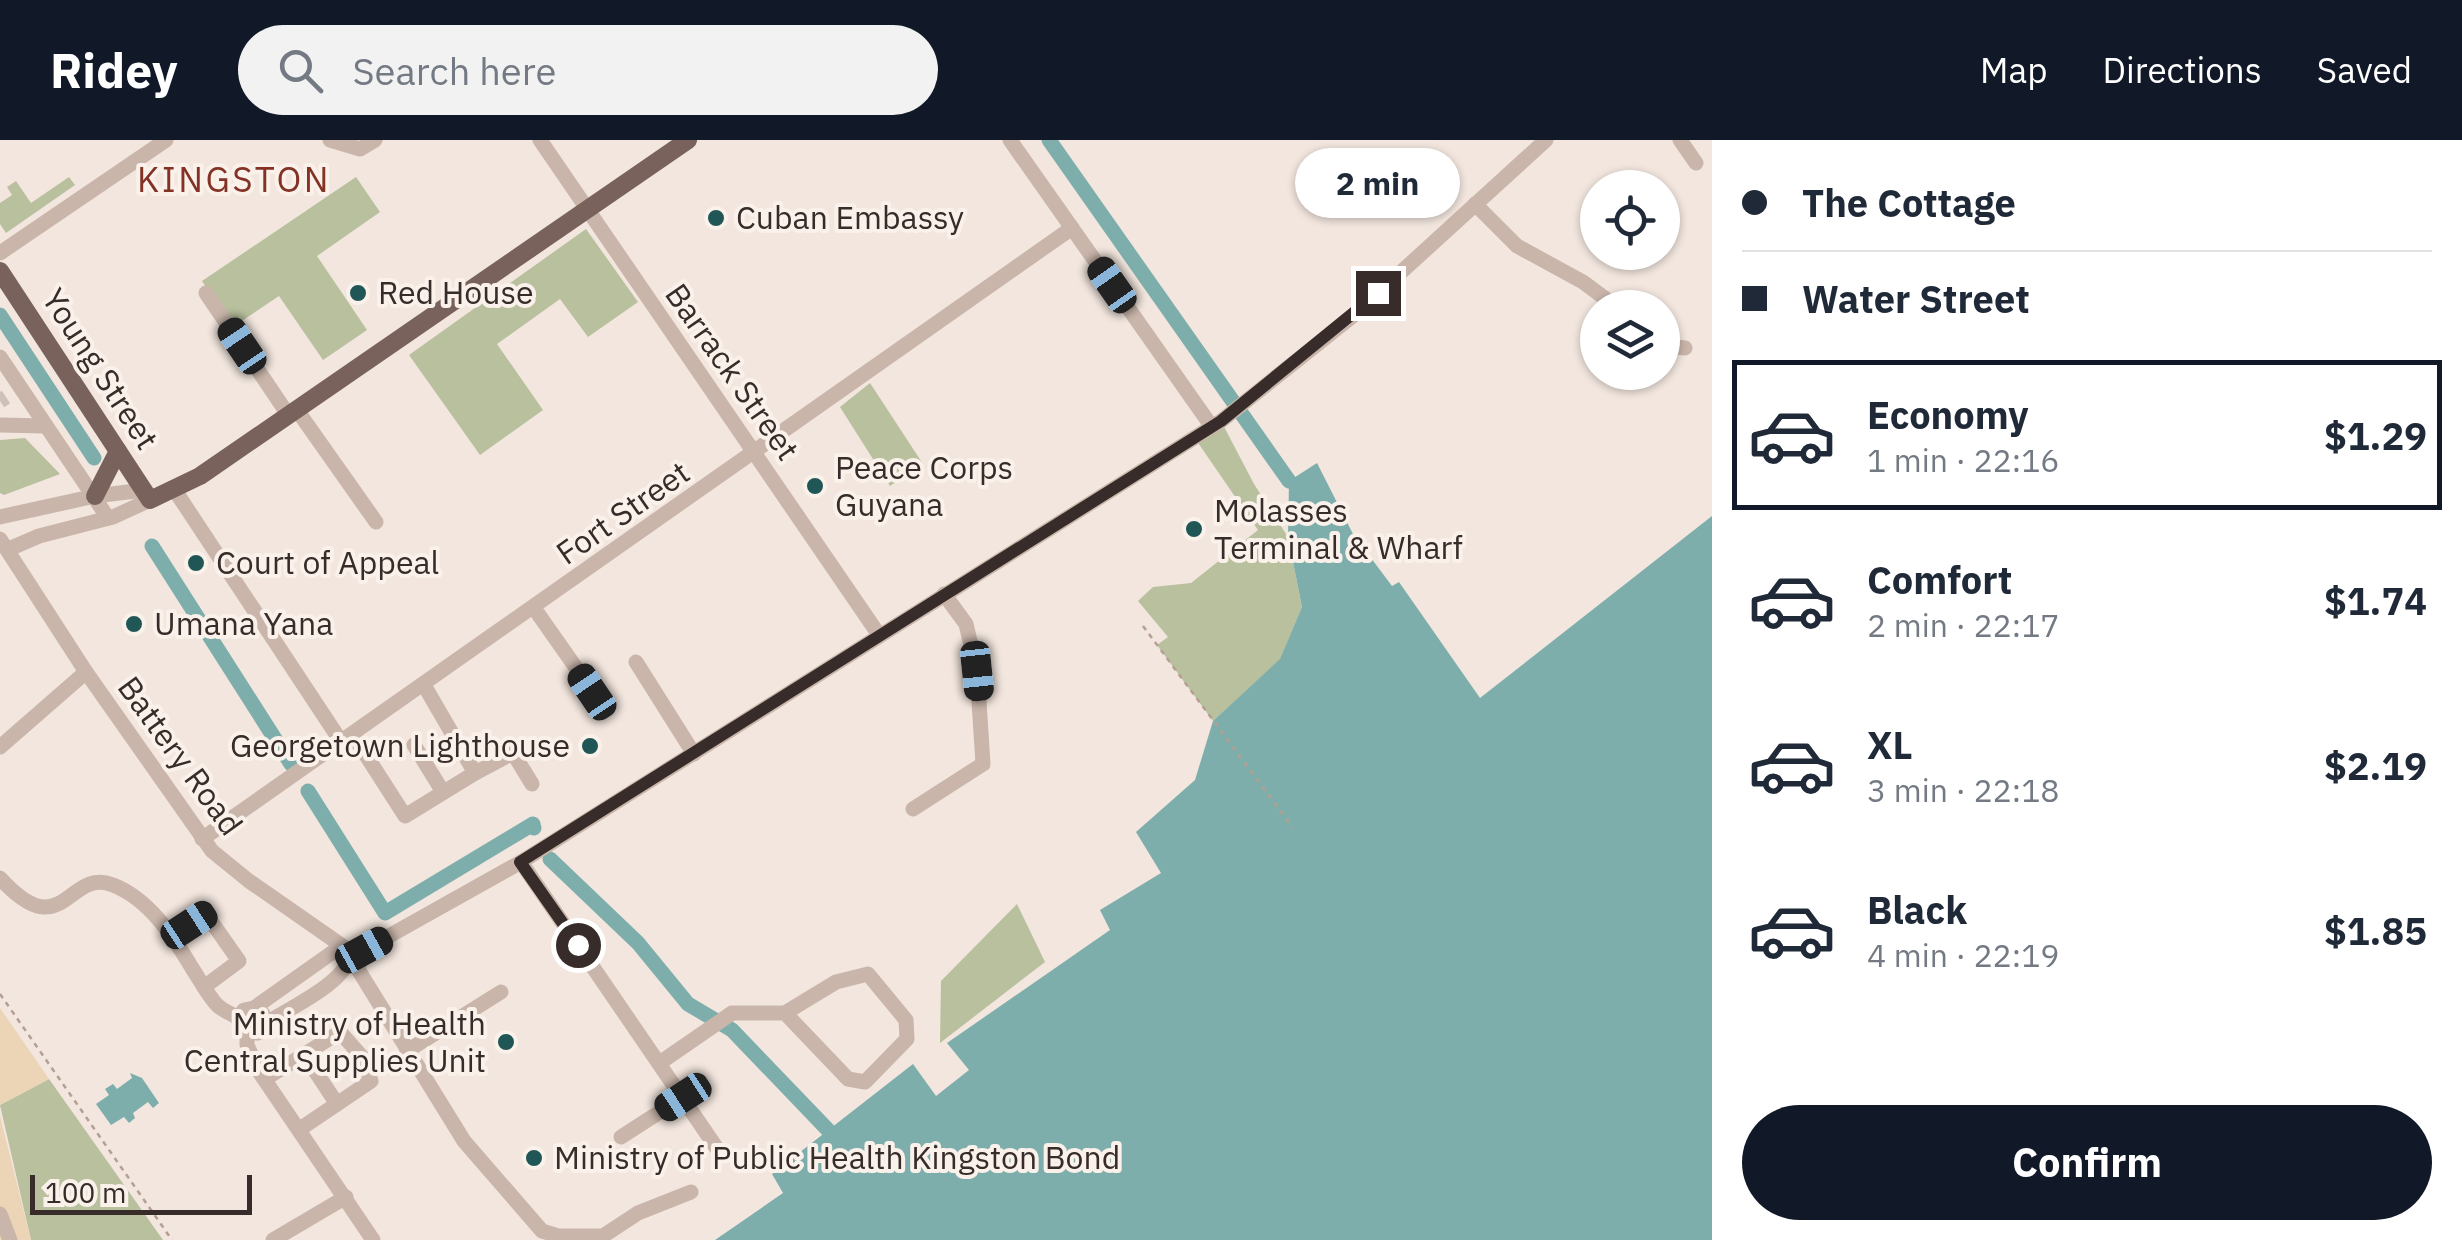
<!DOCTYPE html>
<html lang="en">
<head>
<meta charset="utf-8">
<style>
	:root { --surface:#fff; --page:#f2f2f3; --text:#1f2937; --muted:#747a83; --line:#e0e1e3; --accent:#111827 }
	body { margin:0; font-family:"IBM Plex Sans",sans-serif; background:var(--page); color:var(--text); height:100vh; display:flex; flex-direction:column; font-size:38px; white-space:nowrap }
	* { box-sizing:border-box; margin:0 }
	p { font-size:32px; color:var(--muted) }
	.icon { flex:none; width:55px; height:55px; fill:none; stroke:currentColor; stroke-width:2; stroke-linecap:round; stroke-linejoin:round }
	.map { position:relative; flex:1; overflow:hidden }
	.drawer { display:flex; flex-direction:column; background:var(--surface); width:750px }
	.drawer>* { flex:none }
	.hud { display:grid; align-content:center; height:220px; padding:0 30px; background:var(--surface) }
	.buttons { position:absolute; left:1580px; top:30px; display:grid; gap:20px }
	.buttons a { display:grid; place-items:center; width:100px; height:100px; border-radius:50%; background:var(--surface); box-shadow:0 2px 8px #0004; font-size:50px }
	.scale { position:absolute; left:30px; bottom:25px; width:222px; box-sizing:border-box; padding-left:10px; border:5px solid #372c29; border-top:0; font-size:28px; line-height:35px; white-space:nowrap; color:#372c29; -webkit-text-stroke:8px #f9f1ea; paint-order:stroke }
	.end { position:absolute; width:45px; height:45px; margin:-22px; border:12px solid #372c29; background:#fff; box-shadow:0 0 0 5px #fff }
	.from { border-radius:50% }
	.bubble { position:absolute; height:70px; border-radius:35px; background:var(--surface); box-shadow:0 2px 8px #0004; font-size:32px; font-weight:800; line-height:70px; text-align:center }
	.car { position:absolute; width:30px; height:60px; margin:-30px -15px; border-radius:12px; box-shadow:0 0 8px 2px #0007; background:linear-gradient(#222 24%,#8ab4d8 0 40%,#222 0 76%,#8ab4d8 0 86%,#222 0) }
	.hud b { display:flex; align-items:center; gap:35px; height:95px; font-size:38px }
	.hud b+b { border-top:2px solid var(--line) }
	.hud i { width:25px; height:25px; background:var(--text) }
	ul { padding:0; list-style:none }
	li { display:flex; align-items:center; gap:30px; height:150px; margin:0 20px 15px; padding:0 10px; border:5px solid transparent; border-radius:0px }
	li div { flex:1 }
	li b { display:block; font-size:38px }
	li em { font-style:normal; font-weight:800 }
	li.current { border-color:var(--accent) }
	li>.icon { width:90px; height:90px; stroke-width:1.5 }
	.cta { display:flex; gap:20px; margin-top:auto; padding:20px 30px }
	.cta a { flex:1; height:115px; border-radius:60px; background:var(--accent); color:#fff; font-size:40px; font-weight:800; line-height:115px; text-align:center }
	header { display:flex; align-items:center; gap:60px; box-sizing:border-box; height:140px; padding:0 50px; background:var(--accent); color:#fff }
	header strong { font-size:48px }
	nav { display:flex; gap:55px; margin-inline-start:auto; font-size:35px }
	.search { width:700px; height:90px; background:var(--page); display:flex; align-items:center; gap:25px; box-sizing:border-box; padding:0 35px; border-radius:55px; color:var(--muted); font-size:38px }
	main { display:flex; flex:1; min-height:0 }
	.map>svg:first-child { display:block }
</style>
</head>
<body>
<header>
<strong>Ridey</strong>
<div class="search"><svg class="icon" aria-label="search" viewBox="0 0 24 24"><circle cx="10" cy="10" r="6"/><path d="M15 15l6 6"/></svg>Search here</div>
<nav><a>Map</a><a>Directions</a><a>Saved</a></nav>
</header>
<main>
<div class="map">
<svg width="1712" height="1100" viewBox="0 0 1712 1100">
	<rect width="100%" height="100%" fill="#f2e6de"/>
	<g fill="#b8c09e">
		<polygon points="69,37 75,45 6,93 0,84 0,63 12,55 7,47 16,41 31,63"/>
		<polygon points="356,37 380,72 317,116 367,190 323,220 279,156 233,187 202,141"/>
		<polygon points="586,89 638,162 588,197 560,159 497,204 543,270 480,315 409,215"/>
		<polygon points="870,243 923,324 890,346 840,267"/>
		<polygon points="1221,281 1254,344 1288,397 1302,467 1280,520 1213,581 1157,505 1168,497 1138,461 1153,447 1191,443 1258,390 1194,297"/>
		<polygon points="25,298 60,334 4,355 0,353 0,300"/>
		<polygon points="1017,764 1045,822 940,903 941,841"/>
		<polygon points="49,939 163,1100 31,1100 0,965"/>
	</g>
	<g fill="#ecd4b6">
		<polygon points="0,868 49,939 0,965"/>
		<polygon points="0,976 31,1100 0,1100"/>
	</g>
	<g fill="#7daeab">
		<polygon points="1317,323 1353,394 1392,446 1399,442 1480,558 1712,376 1712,1100 715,1100 783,1053 772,1034 913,924 936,956 969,930 947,903 1110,790 1100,770 1161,733 1136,692 1195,640 1213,581 1280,519 1302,467 1288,397 1289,341"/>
		<polygon points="130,933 142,938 159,963 153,968 148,962 133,973 135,978 129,983 124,977 111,985 96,964 109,955 105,949 113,944 117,949 132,938"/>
	</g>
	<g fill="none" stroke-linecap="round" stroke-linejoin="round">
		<g stroke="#7daeab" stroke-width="15">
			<polyline points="1049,0 1289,341"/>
			<polyline points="0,175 94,318"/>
			<polyline points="152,406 291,624"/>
			<polyline points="308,651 385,773 533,684 534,688"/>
			<polyline points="550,719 638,803 688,864 732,890 828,990"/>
		</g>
		<polyline stroke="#cdc1ba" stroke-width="15" stroke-dasharray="15 8" stroke-linecap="butt" points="0,261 6,257"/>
		<g stroke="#b59f94" stroke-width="2.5" stroke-dasharray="5 5" stroke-linecap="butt">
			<polyline points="1143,486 1293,688"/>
			<polyline points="0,854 172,1100"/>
		</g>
		<g stroke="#c9b5aa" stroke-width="15">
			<polyline points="330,0 360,9 375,0"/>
			<polyline points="540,0 879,495"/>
			<polyline points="1010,0 1212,287"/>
			<polyline points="1680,0 1696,23"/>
			<polyline points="1475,64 1517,106 1583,142 1618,168"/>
			<polyline points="0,113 166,0"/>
			<polyline points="206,153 289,276"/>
			<polyline points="1662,198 1676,207 1685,208"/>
			<polyline points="0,217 108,378"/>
			<polyline points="297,270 376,382"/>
			<polyline points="0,285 45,286"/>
			<polyline points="174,349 342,603"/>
			<polyline points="0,377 95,356 144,350"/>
			<polyline points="0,399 86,532 212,711 249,741 351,812"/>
			<polyline points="9,409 39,396 113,377 150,360"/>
			<polyline points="534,468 593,552"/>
			<polyline points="636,522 694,614"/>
			<polyline points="353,595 405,676 475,633 424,545"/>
			<polyline points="414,605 443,652"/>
			<polyline points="0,607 86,532"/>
			<polyline points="475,633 513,613 532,644"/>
			<polyline points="913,669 983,624 977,531 966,484 944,454"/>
			<polyline points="202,699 1072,88"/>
			<polyline points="521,722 718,1010"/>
			<path d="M0,738C64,808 67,727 113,745C149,759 173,796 192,828C200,840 208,856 218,866C224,871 232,874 238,878"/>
			<polyline points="172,796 206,774 239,821 204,847"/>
			<polyline points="351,812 364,810 521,722 1221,281 1354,175 1546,0"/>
			<polyline points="357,812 359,831 464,1001 542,1091 558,1096 603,1096 638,1073 691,1052"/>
			<polyline points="254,868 340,807"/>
			<path d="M265,884L263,874L254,868L244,870L238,878L243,892L258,893L265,884C289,868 349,842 351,812"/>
			<polyline points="247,894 247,905 258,930 373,1100"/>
			<polyline points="407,911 501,852"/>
			<polyline points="304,914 337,964"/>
			<polyline points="661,922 732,873 785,873 848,939 865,942 907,899 906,880 868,834 836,842 785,873"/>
			<polyline points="265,939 340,892 363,918 371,941 300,989"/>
			<polyline points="621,997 683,957"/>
			<polyline points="0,1074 10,1100"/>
			<polyline points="273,1100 346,1057"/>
		</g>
		<g stroke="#78625b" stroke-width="18">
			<polyline points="0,131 150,360 200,336 688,0"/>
			<polyline points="95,356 118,311"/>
		</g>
	</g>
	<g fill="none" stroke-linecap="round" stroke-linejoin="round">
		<polyline stroke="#372c29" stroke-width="12" points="578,805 520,722 1221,281 1378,153"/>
	</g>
	<g fill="#205756" stroke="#f9f1ea" stroke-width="4">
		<circle cx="716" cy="78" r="10"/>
		<circle cx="358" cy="153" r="10"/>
		<circle cx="815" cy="346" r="10"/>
		<circle cx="1194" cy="389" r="10"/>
		<circle cx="196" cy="423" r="10"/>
		<circle cx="134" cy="484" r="10"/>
		<circle cx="590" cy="606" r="10"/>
		<circle cx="506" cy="902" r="10"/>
		<circle cx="534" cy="1018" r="10"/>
	</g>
	<g text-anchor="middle" stroke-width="8" stroke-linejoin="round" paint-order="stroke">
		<g font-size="32" fill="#372c29" stroke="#f9f1ea" text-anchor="start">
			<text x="736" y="89">Cuban Embassy</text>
			<text x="378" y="164">Red House</text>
			<text x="835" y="339">Peace Corps<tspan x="835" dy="37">Guyana</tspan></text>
			<text x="1214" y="382">Molasses<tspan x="1214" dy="37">Terminal &amp; Wharf</tspan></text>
			<text x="216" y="434">Court of Appeal</text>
			<text x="154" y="495">Umana Yana</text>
			<text x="570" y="617" text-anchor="end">Georgetown Lighthouse</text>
			<text x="486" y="895" text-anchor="end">Ministry of Health<tspan x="486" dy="37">Central Supplies Unit</tspan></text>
			<text x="554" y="1029">Ministry of Public Health Kingston Bond</text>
		</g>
		<g font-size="32" fill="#372c29" stroke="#f9f1ea">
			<text transform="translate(100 229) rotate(57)" y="11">Young Street</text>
			<text transform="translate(732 232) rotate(55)" y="11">Barrack Street</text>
			<text transform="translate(623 373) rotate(-35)" y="11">Fort Street</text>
			<text transform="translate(180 616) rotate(54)" y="11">Battery Road</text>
		</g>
		<g font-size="35" letter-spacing="2.5" fill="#833225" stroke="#f9f1ea">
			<text x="234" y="52">KINGSTON</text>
		</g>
	</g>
</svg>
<div class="buttons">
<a><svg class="icon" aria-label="locate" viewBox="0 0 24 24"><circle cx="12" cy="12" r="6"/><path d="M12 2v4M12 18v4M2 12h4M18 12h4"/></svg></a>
<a><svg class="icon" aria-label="layers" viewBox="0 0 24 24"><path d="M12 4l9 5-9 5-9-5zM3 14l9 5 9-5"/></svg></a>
</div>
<div class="scale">100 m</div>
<i class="end from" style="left:578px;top:805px"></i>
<i class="end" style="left:1378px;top:153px"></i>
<div class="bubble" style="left:1295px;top:8px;width:165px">2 min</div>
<i class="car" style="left:1112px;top:145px;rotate:325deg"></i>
<i class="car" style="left:242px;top:206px;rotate:326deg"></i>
<i class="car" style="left:977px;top:531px;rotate:174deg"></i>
<i class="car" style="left:592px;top:552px;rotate:326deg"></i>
<i class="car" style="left:189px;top:785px;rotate:57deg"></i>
<i class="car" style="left:364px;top:810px;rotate:61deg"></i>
<i class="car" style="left:683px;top:957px;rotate:237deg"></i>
</div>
<section class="drawer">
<div class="hud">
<b><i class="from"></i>The Cottage</b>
<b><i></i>Water Street</b>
</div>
<ul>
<li class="current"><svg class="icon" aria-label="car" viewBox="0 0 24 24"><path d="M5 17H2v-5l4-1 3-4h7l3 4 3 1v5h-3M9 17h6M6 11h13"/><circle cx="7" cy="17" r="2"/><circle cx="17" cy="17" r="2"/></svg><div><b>Economy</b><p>1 min · 22:16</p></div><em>$1.29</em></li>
<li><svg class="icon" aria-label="car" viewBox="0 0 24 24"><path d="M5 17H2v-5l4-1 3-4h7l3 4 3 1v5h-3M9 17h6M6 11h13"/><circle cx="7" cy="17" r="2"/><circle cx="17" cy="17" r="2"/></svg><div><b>Comfort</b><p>2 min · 22:17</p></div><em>$1.74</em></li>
<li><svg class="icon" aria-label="car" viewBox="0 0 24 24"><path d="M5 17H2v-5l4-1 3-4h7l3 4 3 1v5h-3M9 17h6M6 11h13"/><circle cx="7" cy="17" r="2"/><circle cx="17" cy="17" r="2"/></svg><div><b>XL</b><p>3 min · 22:18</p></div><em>$2.19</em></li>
<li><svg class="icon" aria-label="car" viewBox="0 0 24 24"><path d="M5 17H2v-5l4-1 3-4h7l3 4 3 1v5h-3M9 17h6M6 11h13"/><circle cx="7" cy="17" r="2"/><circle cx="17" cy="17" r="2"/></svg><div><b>Black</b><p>4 min · 22:19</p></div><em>$1.85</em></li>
</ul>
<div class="cta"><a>Confirm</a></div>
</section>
</main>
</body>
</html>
